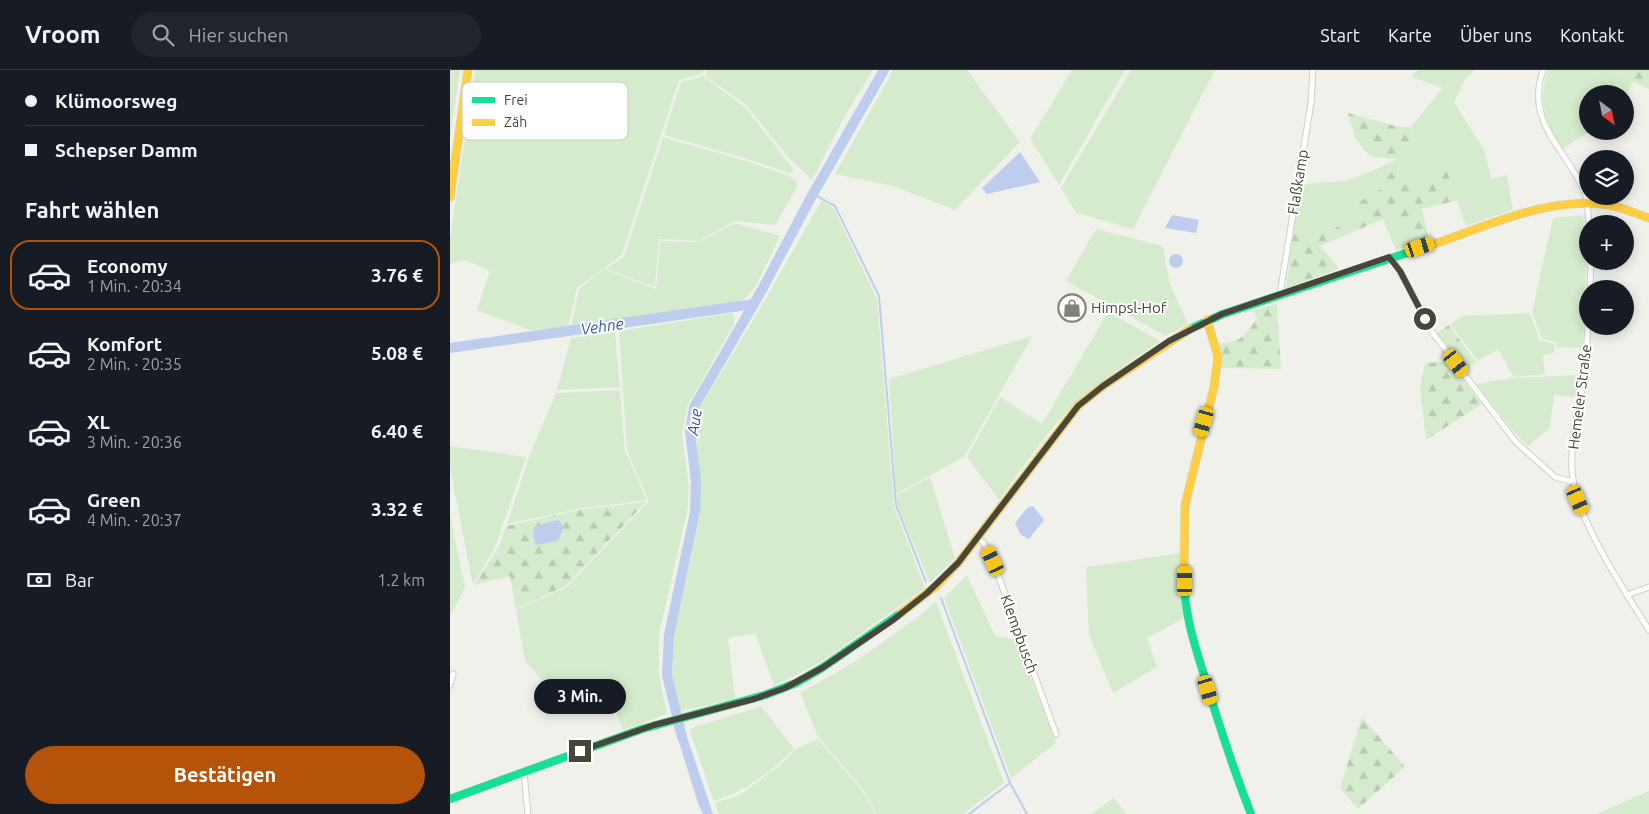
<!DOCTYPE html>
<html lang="de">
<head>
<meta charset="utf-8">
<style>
	:root { --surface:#171b24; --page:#20242c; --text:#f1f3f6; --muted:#9ea1a6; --line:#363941; --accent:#b45309 }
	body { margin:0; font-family:Ubuntu,sans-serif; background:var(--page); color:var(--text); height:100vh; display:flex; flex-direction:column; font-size:19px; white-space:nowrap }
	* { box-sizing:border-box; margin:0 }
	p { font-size:16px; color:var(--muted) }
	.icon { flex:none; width:28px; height:28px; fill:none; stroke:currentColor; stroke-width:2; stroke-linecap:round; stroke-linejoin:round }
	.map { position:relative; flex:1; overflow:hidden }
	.details { display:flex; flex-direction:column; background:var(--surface); width:450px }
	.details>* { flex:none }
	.hud { display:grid; align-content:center; height:110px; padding:0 25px; background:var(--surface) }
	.needle { width:32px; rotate:148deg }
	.buttons { position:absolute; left:1129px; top:15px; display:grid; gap:10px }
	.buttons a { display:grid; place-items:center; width:55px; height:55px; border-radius:50%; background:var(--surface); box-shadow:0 2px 12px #0003; font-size:25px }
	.end { position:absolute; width:22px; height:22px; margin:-11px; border:6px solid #474638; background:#fff; box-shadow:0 0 0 2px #fff }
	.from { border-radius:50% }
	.bubble { position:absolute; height:35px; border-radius:18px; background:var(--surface); box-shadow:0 2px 12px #0003; font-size:16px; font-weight:700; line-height:35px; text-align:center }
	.car { position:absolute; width:15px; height:30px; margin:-15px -8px; border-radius:6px; box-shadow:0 0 4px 1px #0007; background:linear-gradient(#f5c518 24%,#345 0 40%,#f5c518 0 76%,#345 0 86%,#f5c518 0) }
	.hud b { display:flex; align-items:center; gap:18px; height:48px; font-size:19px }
	.hud b+b { border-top:1px solid var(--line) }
	.hud i { width:12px; height:12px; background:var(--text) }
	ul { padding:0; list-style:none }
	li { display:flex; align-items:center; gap:15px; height:70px; margin:0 10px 8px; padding:0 15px; border:2px solid transparent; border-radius:20px }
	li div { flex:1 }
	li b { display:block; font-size:19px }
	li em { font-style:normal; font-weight:700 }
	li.current { border-color:var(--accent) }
	li>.icon { width:45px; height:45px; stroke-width:1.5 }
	h2 { padding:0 25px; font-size:22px; line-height:60px }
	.pay { display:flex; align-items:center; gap:12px; height:55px; padding:0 25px; font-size:19px }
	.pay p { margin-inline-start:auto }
	.action { display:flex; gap:10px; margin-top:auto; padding:10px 25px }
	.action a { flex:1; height:58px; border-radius:30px; background:var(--accent); color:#fff; font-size:20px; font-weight:700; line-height:58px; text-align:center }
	header { display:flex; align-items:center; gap:30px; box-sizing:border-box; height:70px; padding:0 25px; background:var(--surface); border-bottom:1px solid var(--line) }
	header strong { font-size:24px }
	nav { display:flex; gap:28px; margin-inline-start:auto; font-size:18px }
	.search { width:350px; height:45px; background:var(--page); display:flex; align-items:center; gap:12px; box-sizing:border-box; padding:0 18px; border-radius:28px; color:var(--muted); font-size:19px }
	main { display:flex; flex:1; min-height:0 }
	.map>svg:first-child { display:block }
</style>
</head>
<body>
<header>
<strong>Vroom</strong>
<div class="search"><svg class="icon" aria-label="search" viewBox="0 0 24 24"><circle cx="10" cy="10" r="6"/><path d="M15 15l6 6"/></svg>Hier suchen</div>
<nav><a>Start</a><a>Karte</a><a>Über uns</a><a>Kontakt</a></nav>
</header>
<main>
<section class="details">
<div class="hud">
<b><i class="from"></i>Klümoorsweg</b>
<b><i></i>Schepser Damm</b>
</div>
<h2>Fahrt wählen</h2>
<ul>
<li class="current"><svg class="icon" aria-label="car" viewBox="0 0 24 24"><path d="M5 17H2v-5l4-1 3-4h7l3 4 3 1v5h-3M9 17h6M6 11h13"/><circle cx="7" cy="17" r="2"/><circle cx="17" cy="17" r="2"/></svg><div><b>Economy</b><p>1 Min. · 20:34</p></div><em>3.76 €</em></li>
<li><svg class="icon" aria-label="car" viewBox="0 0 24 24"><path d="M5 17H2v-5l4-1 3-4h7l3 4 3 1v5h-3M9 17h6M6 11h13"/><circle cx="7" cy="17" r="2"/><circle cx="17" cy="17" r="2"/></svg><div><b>Komfort</b><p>2 Min. · 20:35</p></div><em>5.08 €</em></li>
<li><svg class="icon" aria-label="car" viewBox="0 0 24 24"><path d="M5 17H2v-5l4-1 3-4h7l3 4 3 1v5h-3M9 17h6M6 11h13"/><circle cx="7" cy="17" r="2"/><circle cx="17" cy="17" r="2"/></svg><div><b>XL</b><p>3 Min. · 20:36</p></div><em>6.40 €</em></li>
<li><svg class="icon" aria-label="car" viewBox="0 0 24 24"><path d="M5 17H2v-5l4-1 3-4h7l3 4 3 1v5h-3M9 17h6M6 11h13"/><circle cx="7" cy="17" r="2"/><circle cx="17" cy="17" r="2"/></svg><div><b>Green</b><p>4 Min. · 20:37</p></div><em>3.32 €</em></li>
</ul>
<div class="pay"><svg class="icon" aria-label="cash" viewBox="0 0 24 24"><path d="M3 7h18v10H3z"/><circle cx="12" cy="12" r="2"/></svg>Bar<p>1.2 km</p></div>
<div class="action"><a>Bestätigen</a></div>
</section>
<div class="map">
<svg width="1199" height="744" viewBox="0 0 1199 744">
	<defs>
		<pattern id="forest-firs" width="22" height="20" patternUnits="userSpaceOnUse" patternTransform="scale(1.25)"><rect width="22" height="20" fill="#d6ebcd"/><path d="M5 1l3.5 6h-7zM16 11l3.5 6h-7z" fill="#b9cbb1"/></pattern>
	</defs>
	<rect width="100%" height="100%" fill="#f1f1ec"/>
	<g fill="#d6ebcd">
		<polygon points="0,0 10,0 0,67"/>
		<polygon points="25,0 254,0 252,4 229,10 172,185 127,218 118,257 80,260 27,240 40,201 15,190 0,194 0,168"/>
		<polygon points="257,0 423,0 394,47 362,110 338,87 297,36 255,6"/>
		<polygon points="443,0 517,0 570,72 505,140 443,116 385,104"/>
		<polygon points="622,0 675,0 609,115 580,69"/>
		<polygon points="681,0 765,0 683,159 627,143 611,118"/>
		<polygon points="968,0 1025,0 1016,8 1004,32 1035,82 1041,109 1057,105 1063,140 1016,156 995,97 964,113 947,91 949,99 907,150 877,161 865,169 845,149 853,114 897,111 922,101 947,89 964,68 961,57 993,18 961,7"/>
		<path d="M1098,0H1159L1183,11L1175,29V24H1138V61H1140L1111,80C1096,50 1087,34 1098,0Z"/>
		<polygon points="253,6 296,38 344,100 339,103 300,90 214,65 231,12"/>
		<polygon points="213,67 300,92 342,107 346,111 347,117 325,155 285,151 249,171 209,169 205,217 156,199 174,186"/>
		<polygon points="372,130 384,139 427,229 444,436 475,518 371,592 324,616 305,563 278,568 285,629 230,641 222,604 224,564 250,446 250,411 246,359 249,339 312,235"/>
		<polygon points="940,144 970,172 946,180 933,149"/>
		<polygon points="1133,145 1136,188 1133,278 1106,277 1106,272 1092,269 1082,242 1103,148"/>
		<polygon points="285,153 330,166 306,216 296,228 282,234 121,257 129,219 154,199 206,219 210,171 249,172"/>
		<polygon points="646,159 713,176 720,214 738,254 716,266 616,211"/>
		<path d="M658,242L710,271C679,293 645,313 618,341C592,368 571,400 549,430L517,387L550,327L592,354Z"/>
		<polygon points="283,243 284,254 238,335 232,363 239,417 237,443 209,564 209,605 217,644 173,660 158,622 117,637 75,591 66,540 117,517 199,431 177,381 169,261"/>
		<polygon points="1080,243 1090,271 1104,273 1104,283 1093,285 1095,304 1064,307 1048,279 1028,291 1000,254 1013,246"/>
		<polygon points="165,262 170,317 107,320 121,268"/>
		<polygon points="582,266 515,386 446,424 439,309"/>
		<polygon points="1130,305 1127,327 1104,325 1100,358 1078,376 1064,362 1026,314 1063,308"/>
		<polygon points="170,320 175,381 197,430 129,439 57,454 79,387 106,323"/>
		<polygon points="0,376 76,387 46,475 23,515 0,398"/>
		<polygon points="480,407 505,488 480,513 447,435 447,425"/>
		<polygon points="0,445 15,518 0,546"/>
		<polygon points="730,483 733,549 697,568 707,597 663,623 639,565 636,497"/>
		<polygon points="517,505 545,566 566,570 606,673 561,708 494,528"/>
		<path d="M486,532L554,713L513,744H427L412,718L368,667L350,622C398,599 444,566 486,532Z"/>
		<path d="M311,636L344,679C320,703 297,720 264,731L239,659Z"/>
		<polygon points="368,669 411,719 426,744 269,744 265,733 290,725 330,695 346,679"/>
		<polygon points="1199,721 1199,744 1146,744"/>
		<polygon points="664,728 676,744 641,744"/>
	</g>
	<g fill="url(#forest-firs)">
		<polygon points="1159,0 1199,0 1199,19"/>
		<polygon points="898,43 949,57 961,57 964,68 947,90 964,113 995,97 1008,130 972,139 979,169 970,172 940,144 933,149 870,176 888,197 887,200 836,218 845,149 865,169 877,161 907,150 905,134 933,118 930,110 949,99 947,89 921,87 905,68"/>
		<path d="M827,234L831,299L768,298V273C790,274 796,265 807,248L803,240Z"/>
		<polygon points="999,255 1026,292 1015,299 987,263"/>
		<polygon points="994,284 1032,334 976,370 970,317 975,293 992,292"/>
		<polygon points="196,432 116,516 66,539 60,506 24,515 49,476 56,456 129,440"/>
		<polygon points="912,647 955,697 908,739 890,718"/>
	</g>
	<g fill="#becded">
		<polygon points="570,82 590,112 537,124 532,118"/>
		<polygon points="722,145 749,150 746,163 715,158"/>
		<circle cx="726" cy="191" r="7"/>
		<polygon points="583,436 594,450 579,469 571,465 565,453 577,438"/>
		<polygon points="108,450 114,456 108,471 86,475 83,464 85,456"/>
		<polygon points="231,654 236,664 263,744 253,744 248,733 224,656"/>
	</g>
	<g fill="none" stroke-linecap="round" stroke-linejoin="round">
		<g stroke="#becded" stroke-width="2">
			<polyline points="363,124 385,136 429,226 446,435 476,512"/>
			<polyline points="491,528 560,713"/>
			<polyline points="519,744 560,713 577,744"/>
		</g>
		<g stroke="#becded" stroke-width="10">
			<polyline points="0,278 304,234"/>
			<polyline points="232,667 217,605 219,565 245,442 246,412 240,361 244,337 313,218 359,131 434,0"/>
		</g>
		<g stroke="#cfcfc9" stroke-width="7">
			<g id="street">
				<path d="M1093,0C1075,55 1116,77 1135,123C1138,132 1138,144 1139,154"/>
				<polyline points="940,187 950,201 982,262 1066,372 1105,407 1123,412"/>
				<polyline points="1140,219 1141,191"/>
				<polyline points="830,224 861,33 863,0"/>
				<path d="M1138,256C1137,273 1136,289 1134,306C1130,337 1120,367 1122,400C1124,447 1174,519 1199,560"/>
				<polyline points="527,468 533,472 543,491 606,664"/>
				<polyline points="1177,525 1199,517"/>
				<polyline points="0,615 3,604"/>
				<polyline points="74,702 78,744"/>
			</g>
		</g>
		<g stroke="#d1d1c5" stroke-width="9">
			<g id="fast">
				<polyline points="740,259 773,244 981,175"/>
				<path d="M734,507C734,542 744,573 754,605C768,652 783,698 801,744"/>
				<polyline points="0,729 192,659 315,625 346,613 372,598 451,543"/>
			</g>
		</g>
		<g stroke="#d1d1c5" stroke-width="9">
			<g id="slow">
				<polyline points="0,127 18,0"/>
				<path d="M981,175C1035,157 1101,125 1159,135C1172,137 1186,144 1199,148"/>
				<polyline points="734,507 735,435 764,317 768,287 757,250"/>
				<polyline points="451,543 486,516 508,493 628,336 653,316 740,259"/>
			</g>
		</g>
		<use href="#street" stroke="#fdfdfc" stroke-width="5"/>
		<use href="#fast" stroke="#16e098" stroke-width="8"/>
		<use href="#slow" stroke="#ffcf43" stroke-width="8"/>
	</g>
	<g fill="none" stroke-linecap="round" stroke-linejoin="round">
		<polyline stroke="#474638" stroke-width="6" points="130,681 204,655 304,629 335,618 372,598 443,550 477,523 508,493 628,336 653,316 719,271 772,244 939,187 950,201 975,249"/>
	</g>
	<defs>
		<g id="shop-ring" transform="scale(1.4375)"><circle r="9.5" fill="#fff" stroke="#828277" stroke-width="1.5"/><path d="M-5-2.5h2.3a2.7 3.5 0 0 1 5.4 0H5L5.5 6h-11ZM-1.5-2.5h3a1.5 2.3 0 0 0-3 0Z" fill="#828277"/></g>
	</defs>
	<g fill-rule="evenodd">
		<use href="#shop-ring" x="622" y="238"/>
	</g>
	<g text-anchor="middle" stroke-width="4" stroke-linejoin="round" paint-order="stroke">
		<g font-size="15" fill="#474638" stroke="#fff">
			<text transform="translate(848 112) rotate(-81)" y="5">Flaßkamp</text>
			<text transform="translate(1130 327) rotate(-83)" y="5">Hemeler Straße</text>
			<text transform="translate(569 564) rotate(70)" y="5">Klempbusch</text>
		</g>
		<g font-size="15" fill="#474638" stroke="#fff" text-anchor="start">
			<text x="641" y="243">Himpsl-Hof</text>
		</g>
		<g font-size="16" font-style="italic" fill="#3557af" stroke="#fff">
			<text transform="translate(152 256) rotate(-8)" y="6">Vehne</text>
			<text transform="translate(244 352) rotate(-82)" y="6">Aue</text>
		</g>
	</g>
	<rect x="12" y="12" width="166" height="58" rx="8" fill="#fff" stroke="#c8c8c3" stroke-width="1"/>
	<rect x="22" y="27" width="23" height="6" fill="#16e098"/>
	<rect x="22" y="49" width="23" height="7" fill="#ffcf43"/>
	<g font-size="14" fill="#474638">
		<text x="54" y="35">Frei</text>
		<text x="54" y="57">Zäh</text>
	</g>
</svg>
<div class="buttons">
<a><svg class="needle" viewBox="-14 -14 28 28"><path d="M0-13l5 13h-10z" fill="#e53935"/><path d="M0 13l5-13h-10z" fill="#9ea1a6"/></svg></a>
<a><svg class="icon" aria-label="layers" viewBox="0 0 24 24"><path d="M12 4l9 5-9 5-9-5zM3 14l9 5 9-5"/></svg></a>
<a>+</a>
<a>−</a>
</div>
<i class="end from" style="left:975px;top:249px"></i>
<i class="end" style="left:130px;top:681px"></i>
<div class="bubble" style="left:84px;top:609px;width:92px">3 Min.</div>
<i class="car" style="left:970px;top:177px;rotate:72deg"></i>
<i class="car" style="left:1006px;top:293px;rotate:142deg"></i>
<i class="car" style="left:754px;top:352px;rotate:196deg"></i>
<i class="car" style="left:1128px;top:430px;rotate:156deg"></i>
<i class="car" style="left:543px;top:491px;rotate:335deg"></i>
<i class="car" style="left:735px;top:511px;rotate:0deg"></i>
<i class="car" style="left:758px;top:620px;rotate:163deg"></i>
</div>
</main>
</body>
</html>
